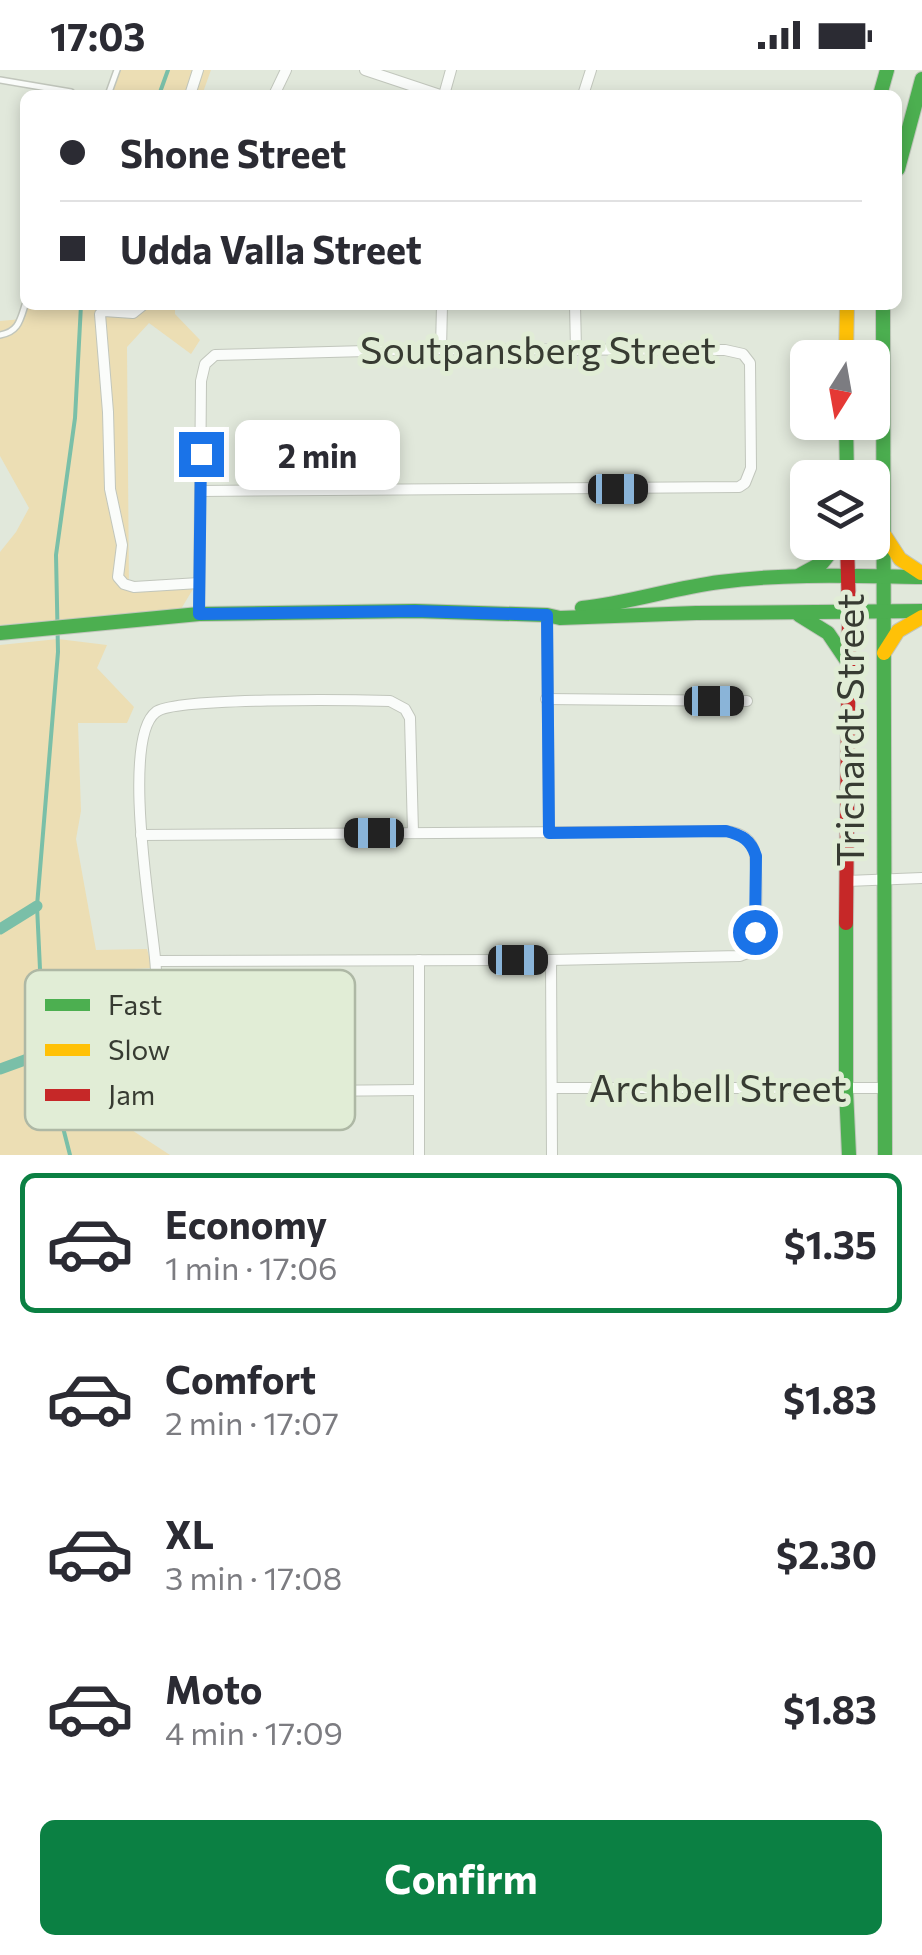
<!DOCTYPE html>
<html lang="en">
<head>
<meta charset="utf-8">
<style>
	:root { --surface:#fff; --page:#f7f7f7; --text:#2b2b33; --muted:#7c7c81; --line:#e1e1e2; --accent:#0b8043 }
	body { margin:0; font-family:Commissioner,sans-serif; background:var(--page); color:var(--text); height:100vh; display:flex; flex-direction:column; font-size:38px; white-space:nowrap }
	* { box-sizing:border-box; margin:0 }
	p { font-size:32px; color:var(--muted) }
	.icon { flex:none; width:55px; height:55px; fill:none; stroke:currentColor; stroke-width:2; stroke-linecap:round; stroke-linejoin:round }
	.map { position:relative; height:1085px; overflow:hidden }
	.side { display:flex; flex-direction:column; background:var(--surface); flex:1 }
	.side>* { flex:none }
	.top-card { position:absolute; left:20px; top:20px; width:882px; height:220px; border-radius:15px; box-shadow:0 5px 15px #0003; display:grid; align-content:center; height:220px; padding:0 40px; background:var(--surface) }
	.needle { width:65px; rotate:191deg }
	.controls { position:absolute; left:790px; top:270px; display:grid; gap:20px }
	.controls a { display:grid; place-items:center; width:100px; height:100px; border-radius:15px; background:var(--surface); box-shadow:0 5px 15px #0003; font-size:50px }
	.end { position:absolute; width:45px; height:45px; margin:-22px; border:12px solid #1a73e8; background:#fff; box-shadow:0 0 0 5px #fff }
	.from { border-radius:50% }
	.bubble { position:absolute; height:70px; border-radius:15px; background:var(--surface); box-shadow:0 5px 15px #0003; font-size:32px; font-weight:700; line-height:70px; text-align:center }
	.car { position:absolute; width:30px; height:60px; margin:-30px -15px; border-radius:12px; box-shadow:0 0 8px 2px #0007; background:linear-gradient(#222 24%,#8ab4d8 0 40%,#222 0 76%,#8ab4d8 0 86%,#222 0) }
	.top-card b { display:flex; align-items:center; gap:35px; height:95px; font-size:38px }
	.top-card b+b { border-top:2px solid var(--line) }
	.top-card i { width:25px; height:25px; background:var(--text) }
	ul { padding:18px 0 0; list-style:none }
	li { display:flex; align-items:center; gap:30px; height:140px; margin:0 20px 15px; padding:0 20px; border:5px solid transparent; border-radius:15px }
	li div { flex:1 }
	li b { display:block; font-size:38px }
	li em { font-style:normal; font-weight:700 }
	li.active { border-color:var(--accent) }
	li>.icon { width:90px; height:90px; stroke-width:1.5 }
	.button { display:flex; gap:20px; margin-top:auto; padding:20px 40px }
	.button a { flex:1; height:115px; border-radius:15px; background:var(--accent); color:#fff; font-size:40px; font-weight:700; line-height:115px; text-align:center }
	.status { display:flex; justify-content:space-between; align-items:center; height:70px; padding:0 50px; background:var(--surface); direction:ltr }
	.status svg { height:28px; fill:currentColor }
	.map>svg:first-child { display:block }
</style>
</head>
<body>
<div class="status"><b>17:03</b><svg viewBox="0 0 49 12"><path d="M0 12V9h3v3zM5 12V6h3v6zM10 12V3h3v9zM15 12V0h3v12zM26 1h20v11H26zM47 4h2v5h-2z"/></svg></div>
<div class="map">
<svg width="922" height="1085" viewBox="0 0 922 1085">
	<rect width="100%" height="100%" fill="#e1e8db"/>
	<g fill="#ecdeb4">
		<polygon points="120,0 211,0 202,25 110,25"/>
		<polygon points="28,235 175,235 175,244 200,270 191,284 149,253 127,277 129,521 193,519 181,539 0,555 0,482 16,462 29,438 0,386 0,251 22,249"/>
		<polygon points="58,569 107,575 97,598 134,637 127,653 78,653 81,741 76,769 96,880 147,879 152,898 97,901 98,983 121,1053 170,1085 0,1085 0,575"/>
	</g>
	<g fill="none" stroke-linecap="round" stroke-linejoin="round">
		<g stroke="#7abfa8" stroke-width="4">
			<polyline points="159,25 168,0"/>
			<polyline points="70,1085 44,983 37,836 58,582 56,485 75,348 81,235"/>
		</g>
		<g stroke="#7abfa8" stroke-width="11">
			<polyline points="0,859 37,836"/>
			<polyline points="0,999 44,983"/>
		</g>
		<g stroke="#c1c6bc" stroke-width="8">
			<g id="lane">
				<polyline points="0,10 71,22"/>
				<polyline points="108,25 117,0"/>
				<path d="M0,265C18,262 20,251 25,235"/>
			</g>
		</g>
		<g stroke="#c1c6bc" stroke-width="12">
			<g id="street">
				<polyline points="365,0 440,25"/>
				<polyline points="190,25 198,0"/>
				<polyline points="274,25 286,0"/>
				<polyline points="444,25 451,0"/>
				<polyline points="583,25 591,0"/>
				<polyline points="143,235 133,243 104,241 100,244 108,342 110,419 122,475 118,507 124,514 134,517 199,513"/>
				<polyline points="575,235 576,280"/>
				<polyline points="441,279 442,235"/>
				<polyline points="199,544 201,311 205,294 215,285 441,279 725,280 743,284 750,293 751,398 745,413 739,417 200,421"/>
				<polyline points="547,545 549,763"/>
				<polyline points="546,629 747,631"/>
				<path d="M413,762L410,648L405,639L390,631C356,630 175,627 156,642C121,668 151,844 155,888C159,925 154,967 170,1001C176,1014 185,1020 199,1022L418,1020"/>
				<path d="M141,765L726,761C738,763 748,766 753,778C758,787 757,868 753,877C749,884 747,883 740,886L551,890L156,891"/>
				<polyline points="847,811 922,808"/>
				<polyline points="419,890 419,1085"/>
				<polyline points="551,890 552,1085"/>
				<polyline points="552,1018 885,1018"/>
			</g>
		</g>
		<g stroke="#c1c6bc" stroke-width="16">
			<g id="fast">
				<polyline points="880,25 887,0"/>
				<polyline points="898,99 922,9"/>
				<polyline points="883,235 885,1085"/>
				<polyline points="846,352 847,408"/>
				<polyline points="800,505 822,493 839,472"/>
				<path d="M582,538C629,533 673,518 720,512C787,503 855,506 922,507"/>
				<polyline points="799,545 828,563 847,591"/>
				<polyline points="0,563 199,544 415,541 547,545 560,548 696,543 922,541"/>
				<polyline points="846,853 846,1020 849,1085"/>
			</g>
		</g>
		<g stroke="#c1c6bc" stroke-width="16">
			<g id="slow">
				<polyline points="846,288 847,235"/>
				<polyline points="885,466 900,489 921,503"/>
				<polyline points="884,583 898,561 922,547"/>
			</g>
		</g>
		<g stroke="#c1c6bc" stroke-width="16">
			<polyline id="jam" points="846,853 849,543 847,472"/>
		</g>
		<use href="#lane" stroke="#fafcfa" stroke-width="5"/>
		<use href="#street" stroke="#fafcfa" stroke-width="10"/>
		<use href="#fast" stroke="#4caf50" stroke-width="14"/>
		<use href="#slow" stroke="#ffc107" stroke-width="14"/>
		<use href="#jam" stroke="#c62828" stroke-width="14"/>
	</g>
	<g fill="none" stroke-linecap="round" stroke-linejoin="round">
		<path stroke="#1a73e8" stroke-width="12" d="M201,384L199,544L415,541L547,545L549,763L726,761C742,765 751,770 756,786L755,862"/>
	</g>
	<g text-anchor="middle" stroke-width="10" stroke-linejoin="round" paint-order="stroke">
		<g font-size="38" fill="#373b32" stroke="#e1edd6">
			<text x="538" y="294">Soutpansberg Street</text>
			<text transform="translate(851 660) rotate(-90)" y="13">Trichardt Street</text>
			<text x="718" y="1032">Archbell Street</text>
		</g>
	</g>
	<rect x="25" y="900" width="330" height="160" rx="15" fill="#e1edd6" stroke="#aeb8a5" stroke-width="2.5"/>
	<rect x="45" y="929" width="45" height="12" fill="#4caf50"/>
	<rect x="45" y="974" width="45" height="12" fill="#ffc107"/>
	<rect x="45" y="1019" width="45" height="12" fill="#c62828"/>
	<g font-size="28" fill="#373b32">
		<text x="108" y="945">Fast</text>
		<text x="108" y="990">Slow</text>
		<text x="108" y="1035">Jam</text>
	</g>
</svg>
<div class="controls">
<a><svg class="needle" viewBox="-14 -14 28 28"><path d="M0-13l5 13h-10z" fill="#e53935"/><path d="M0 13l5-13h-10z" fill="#7c7c81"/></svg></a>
<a><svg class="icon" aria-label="layers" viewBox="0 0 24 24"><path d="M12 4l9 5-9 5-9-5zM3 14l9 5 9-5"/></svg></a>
</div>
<i class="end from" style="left:755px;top:862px"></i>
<i class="end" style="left:201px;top:384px"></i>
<div class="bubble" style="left:235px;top:350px;width:165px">2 min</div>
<i class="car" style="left:618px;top:419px;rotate:90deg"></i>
<i class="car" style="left:714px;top:631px;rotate:90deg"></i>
<i class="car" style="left:374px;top:763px;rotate:270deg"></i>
<i class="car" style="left:518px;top:890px;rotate:90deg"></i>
<div class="top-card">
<b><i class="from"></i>Shone Street</b>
<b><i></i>Udda Valla Street</b>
</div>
</div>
<section class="side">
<ul>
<li class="active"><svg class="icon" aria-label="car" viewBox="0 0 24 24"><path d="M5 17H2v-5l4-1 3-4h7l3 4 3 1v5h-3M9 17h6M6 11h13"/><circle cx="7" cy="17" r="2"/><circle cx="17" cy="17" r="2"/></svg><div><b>Economy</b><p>1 min · 17:06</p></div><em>$1.35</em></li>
<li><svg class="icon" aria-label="car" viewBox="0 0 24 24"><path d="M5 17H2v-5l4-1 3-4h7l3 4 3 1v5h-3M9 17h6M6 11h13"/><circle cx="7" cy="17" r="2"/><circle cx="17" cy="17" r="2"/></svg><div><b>Comfort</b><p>2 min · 17:07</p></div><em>$1.83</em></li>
<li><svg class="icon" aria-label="car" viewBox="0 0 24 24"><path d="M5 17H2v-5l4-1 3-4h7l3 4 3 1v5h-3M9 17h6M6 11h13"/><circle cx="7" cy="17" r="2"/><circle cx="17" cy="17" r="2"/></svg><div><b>XL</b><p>3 min · 17:08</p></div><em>$2.30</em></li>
<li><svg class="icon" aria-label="car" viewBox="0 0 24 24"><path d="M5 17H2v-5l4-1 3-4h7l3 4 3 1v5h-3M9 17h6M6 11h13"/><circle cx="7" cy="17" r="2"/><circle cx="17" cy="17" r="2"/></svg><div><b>Moto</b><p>4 min · 17:09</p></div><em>$1.83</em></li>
</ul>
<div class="button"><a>Confirm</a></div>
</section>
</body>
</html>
